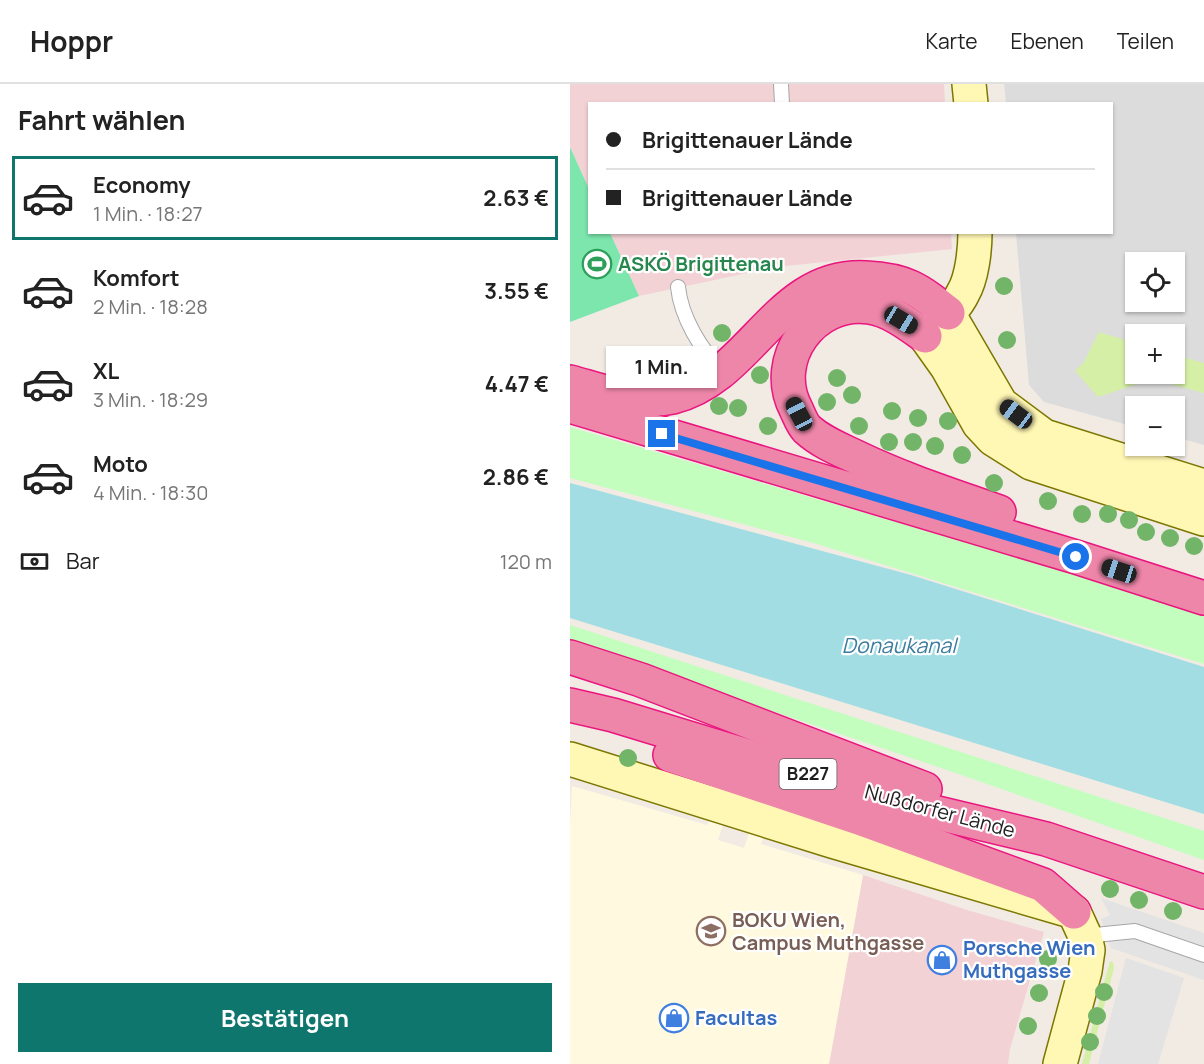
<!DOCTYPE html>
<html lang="de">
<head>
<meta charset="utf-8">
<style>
	:root { --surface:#fff; --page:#f2f2f2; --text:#222; --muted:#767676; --line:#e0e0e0; --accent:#0f766e }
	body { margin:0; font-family:Manrope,sans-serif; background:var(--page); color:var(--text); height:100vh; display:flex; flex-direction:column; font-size:22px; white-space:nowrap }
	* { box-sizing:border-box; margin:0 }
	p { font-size:20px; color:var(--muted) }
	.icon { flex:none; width:33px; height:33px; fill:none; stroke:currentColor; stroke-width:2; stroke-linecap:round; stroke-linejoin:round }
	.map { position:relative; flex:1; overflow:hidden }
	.panel { display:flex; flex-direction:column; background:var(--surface); width:570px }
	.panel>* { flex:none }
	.hud { position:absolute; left:18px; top:18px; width:525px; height:132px; border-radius:0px; box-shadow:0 2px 4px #0004; display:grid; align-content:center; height:132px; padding:0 18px; background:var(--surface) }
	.fabs { position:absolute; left:555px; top:168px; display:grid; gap:12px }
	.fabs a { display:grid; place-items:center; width:60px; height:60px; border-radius:0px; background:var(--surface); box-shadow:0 2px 4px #0004; font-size:30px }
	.end { position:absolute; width:27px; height:27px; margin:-14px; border:8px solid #1a73e8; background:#fff; box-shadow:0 0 0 3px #fff }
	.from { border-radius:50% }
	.bubble { position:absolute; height:42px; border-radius:0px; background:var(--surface); box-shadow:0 2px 4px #0004; font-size:20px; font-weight:700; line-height:42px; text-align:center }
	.car { position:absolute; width:18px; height:36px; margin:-18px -9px; border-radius:8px; box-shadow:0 0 4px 2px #0007; background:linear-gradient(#222 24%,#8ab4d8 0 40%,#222 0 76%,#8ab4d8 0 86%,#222 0) }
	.hud b { display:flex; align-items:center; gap:21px; height:57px; font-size:22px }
	.hud b+b { border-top:2px solid var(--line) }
	.hud i { width:15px; height:15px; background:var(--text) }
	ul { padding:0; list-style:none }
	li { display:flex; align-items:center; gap:18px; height:84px; margin:0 12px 9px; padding:0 6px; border:3px solid transparent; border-radius:0px }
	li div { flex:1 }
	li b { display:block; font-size:22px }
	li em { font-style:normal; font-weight:700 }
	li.current { border-color:var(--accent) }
	li>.icon { width:54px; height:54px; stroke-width:1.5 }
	h2 { padding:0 18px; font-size:27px; line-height:72px }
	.pay { display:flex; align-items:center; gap:15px; height:66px; padding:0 18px; font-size:22px }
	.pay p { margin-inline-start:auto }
	.cta { display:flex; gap:12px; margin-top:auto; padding:12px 18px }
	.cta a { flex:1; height:69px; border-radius:0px; background:var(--accent); color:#fff; font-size:24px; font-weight:700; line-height:69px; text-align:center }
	header { display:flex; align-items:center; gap:36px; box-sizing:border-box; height:84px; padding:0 30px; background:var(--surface); border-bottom:2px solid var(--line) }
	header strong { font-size:28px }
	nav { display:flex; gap:33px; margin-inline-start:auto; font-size:21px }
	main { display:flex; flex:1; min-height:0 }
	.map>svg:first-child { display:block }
</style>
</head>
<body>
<header>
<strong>Hoppr</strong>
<nav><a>Karte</a><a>Ebenen</a><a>Teilen</a></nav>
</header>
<main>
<section class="panel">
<h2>Fahrt wählen</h2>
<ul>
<li class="current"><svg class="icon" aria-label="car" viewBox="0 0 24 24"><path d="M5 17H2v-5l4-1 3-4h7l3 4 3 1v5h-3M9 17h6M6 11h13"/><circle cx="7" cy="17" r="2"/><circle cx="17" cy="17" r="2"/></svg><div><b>Economy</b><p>1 Min. · 18:27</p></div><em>2.63 €</em></li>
<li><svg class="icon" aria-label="car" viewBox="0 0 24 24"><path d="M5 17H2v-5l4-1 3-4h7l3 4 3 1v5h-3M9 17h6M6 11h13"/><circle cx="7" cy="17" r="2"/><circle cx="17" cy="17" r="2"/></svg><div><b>Komfort</b><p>2 Min. · 18:28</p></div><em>3.55 €</em></li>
<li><svg class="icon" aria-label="car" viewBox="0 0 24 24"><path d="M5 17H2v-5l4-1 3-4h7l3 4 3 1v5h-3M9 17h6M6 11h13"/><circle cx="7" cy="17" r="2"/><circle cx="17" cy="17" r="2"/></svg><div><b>XL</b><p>3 Min. · 18:29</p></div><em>4.47 €</em></li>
<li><svg class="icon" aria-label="car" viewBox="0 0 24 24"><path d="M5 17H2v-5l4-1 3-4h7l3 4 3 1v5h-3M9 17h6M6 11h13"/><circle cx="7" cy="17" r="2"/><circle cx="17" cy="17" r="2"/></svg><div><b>Moto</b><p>4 Min. · 18:30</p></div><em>2.86 €</em></li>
</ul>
<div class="pay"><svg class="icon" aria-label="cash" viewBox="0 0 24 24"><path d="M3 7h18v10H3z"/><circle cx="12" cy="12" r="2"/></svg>Bar<p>120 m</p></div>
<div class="cta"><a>Bestätigen</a></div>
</section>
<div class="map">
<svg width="634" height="980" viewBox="0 0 634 980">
	<rect width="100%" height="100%" fill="#f1ebe4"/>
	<path fill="#dddcdc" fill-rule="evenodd" d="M434,0H634V361L605,353L604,322H566L565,343L474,318L459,301L446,149L542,148V20L436,19ZM566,178H604V218H566ZM566,250H604V290H566Z"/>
	<g fill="#f3d2d6">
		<polygon points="0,0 374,0 375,19 20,20 19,105 0,63"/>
		<polygon points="381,148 382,165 206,183 69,212 40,149"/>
		<polygon points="293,791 397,826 474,848 440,965 438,980 259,980"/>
	</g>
	<polygon fill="#fffadf" points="2,702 137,741 139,737 153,741 148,756 174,764 179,749 193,753 191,760 293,791 259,980 0,980 0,740"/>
	<g fill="#d5efa6">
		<polygon points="529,248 565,259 566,290 604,290 605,271 634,279 634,309 582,295 528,313 505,287 514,278"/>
		<polygon points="540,877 543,878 544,884 519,980 512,980"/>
	</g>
	<g fill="#c3febe">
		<polygon points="0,343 634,528 634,580 247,460 0,394"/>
		<polygon points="0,541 634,747 634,776 377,686 0,559"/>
	</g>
	<polygon fill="#7ce6ad" points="0,63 19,105 20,148 40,149 69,212 0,238"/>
	<g fill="#e3e3e3">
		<polygon points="531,814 634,849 634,896 541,864 531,835 540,831"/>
		<polygon points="556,874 614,894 588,980 528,980"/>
	</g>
	<polygon fill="#a1dde2" points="0,399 341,491 634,583 634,730 0,534"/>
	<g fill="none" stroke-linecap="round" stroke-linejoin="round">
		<g stroke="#a6a6a6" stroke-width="16">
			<g id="lane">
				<polyline points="211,0 212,20"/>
				<path d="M108,203C111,233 131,266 152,287"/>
				<polyline points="515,852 565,847 634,871"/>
			</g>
		</g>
		<g stroke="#7c7700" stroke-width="36">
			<g id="secondary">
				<polyline points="399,0 401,20"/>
				<path d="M405,148C405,166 402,194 393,209C385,226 368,239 355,252L377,283L409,340L423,355L461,379L634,435"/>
				<polyline points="378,229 431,320 474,352 634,402"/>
				<polyline points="0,675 262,757 504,828 515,852 518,866 515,887 490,980"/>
			</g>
		</g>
		<g stroke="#ea167f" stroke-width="36">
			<g id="highway">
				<path d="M355,252C338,240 320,226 299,223C243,215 200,276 226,325C229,331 232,340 237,345C251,358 271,366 288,374C334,396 381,411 429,428"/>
				<path d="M0,298C33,307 69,321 103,313C182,293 207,189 296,194C336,196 348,205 378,229"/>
				<polyline points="0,322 506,473 634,514"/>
				<polyline points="0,573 71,596 355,705"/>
				<polyline points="0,621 43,631 355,726 476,755 634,808"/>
				<polyline points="100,671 289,734 473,801 504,828"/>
			</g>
		</g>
		<use href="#lane" stroke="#fff" stroke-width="14"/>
		<use href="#secondary" stroke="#fff7b4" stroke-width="33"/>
		<use href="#highway" stroke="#ee86a9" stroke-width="33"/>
	</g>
	<g fill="#72b568">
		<circle cx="434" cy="202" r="9"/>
		<circle cx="152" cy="249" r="9"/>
		<circle cx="437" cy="256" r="9"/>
		<circle cx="111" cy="278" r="9"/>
		<circle cx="190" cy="291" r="9"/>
		<circle cx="267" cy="294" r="9"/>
		<circle cx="282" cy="311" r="9"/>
		<circle cx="257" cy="318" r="9"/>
		<circle cx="149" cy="322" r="9"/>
		<circle cx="168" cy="324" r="9"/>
		<circle cx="322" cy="327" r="9"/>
		<circle cx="348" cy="334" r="9"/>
		<circle cx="378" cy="337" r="9"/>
		<circle cx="198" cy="342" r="9"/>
		<circle cx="289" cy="342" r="9"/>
		<circle cx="319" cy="358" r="9"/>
		<circle cx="343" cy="358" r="9"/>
		<circle cx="365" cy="362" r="9"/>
		<circle cx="392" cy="371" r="9"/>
		<circle cx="424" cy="399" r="9"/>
		<circle cx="478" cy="417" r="9"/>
		<circle cx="512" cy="430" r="9"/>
		<circle cx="538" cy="430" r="9"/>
		<circle cx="559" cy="436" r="9"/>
		<circle cx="576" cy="448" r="9"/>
		<circle cx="600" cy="454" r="9"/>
		<circle cx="624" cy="462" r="9"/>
		<circle cx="58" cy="674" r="9"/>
		<circle cx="540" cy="805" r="9"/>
		<circle cx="569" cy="816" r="9"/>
		<circle cx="603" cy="827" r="9"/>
		<circle cx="478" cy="875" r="9"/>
		<circle cx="534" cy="908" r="9"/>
		<circle cx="469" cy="909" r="9"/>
		<circle cx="527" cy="932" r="9"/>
		<circle cx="458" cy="942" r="9"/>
		<circle cx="520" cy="958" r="9"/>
	</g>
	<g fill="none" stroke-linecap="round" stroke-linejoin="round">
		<polyline stroke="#1a73e8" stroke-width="8" points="92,350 506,473"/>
	</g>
	<defs>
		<g id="stadium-ring" transform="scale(1.5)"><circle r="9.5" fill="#fff" stroke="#2e9e5b" stroke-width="1.5"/><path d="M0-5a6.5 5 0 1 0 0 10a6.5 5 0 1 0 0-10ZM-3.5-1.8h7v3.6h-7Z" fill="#2e9e5b"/></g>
		<g id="university-ring" transform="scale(1.5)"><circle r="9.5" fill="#fff" stroke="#8d6e63" stroke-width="1.5"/><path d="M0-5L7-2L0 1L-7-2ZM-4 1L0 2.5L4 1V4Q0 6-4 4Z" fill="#8d6e63"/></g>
		<g id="shop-ring" transform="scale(1.5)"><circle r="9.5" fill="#fff" stroke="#3f7fe0" stroke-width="1.5"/><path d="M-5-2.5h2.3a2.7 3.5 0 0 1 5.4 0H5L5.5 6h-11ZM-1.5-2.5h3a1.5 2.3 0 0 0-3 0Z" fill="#3f7fe0"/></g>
	</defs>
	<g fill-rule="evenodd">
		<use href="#stadium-ring" x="27" y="180"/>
		<use href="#university-ring" x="141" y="847"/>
		<use href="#shop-ring" x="372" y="876"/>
		<use href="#shop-ring" x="104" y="934"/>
	</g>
	<g text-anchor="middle" stroke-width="4.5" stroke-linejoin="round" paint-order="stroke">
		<rect fill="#fff" stroke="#626262" stroke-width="1.5" x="209.5" y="675" width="57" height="30" rx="4.5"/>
		<g font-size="18" font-weight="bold" fill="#1f1f1f">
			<text x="238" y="696">B227</text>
		</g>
		<g font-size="20" font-weight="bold" fill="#27864d" stroke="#fff" text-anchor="start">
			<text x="48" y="187">ASKÖ Brigittenau</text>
		</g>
		<g font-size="20" fill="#1f1f1f" stroke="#fff">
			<text transform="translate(370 727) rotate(15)" y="7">Nußdorfer Lände</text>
		</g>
		<g font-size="20" font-weight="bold" fill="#785e54" stroke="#fff" text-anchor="start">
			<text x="162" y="843">BOKU Wien,<tspan x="162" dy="23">Campus Muthgasse</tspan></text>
		</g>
		<g font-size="20" font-weight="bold" fill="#366cbe" stroke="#fff" text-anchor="start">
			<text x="393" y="871">Porsche Wien<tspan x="393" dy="23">Muthgasse</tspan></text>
			<text x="125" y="941">Facultas</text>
		</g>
		<g font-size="21" font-style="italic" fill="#3c7c9e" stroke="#fff">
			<text x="329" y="569">Donaukanal</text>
		</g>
	</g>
</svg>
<div class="fabs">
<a><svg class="icon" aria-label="locate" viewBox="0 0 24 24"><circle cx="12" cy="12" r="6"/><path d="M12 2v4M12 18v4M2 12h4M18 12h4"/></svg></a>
<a>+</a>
<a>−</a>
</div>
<i class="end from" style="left:506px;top:473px"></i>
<i class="end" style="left:92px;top:350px"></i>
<div class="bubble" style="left:36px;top:262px;width:111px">1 Min.</div>
<i class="car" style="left:331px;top:236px;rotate:121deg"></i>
<i class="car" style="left:229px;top:330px;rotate:332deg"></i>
<i class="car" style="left:446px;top:330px;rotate:307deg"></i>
<i class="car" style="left:549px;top:487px;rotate:288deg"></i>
<div class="hud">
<b><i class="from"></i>Brigittenauer Lände</b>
<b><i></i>Brigittenauer Lände</b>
</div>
</div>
</main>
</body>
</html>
